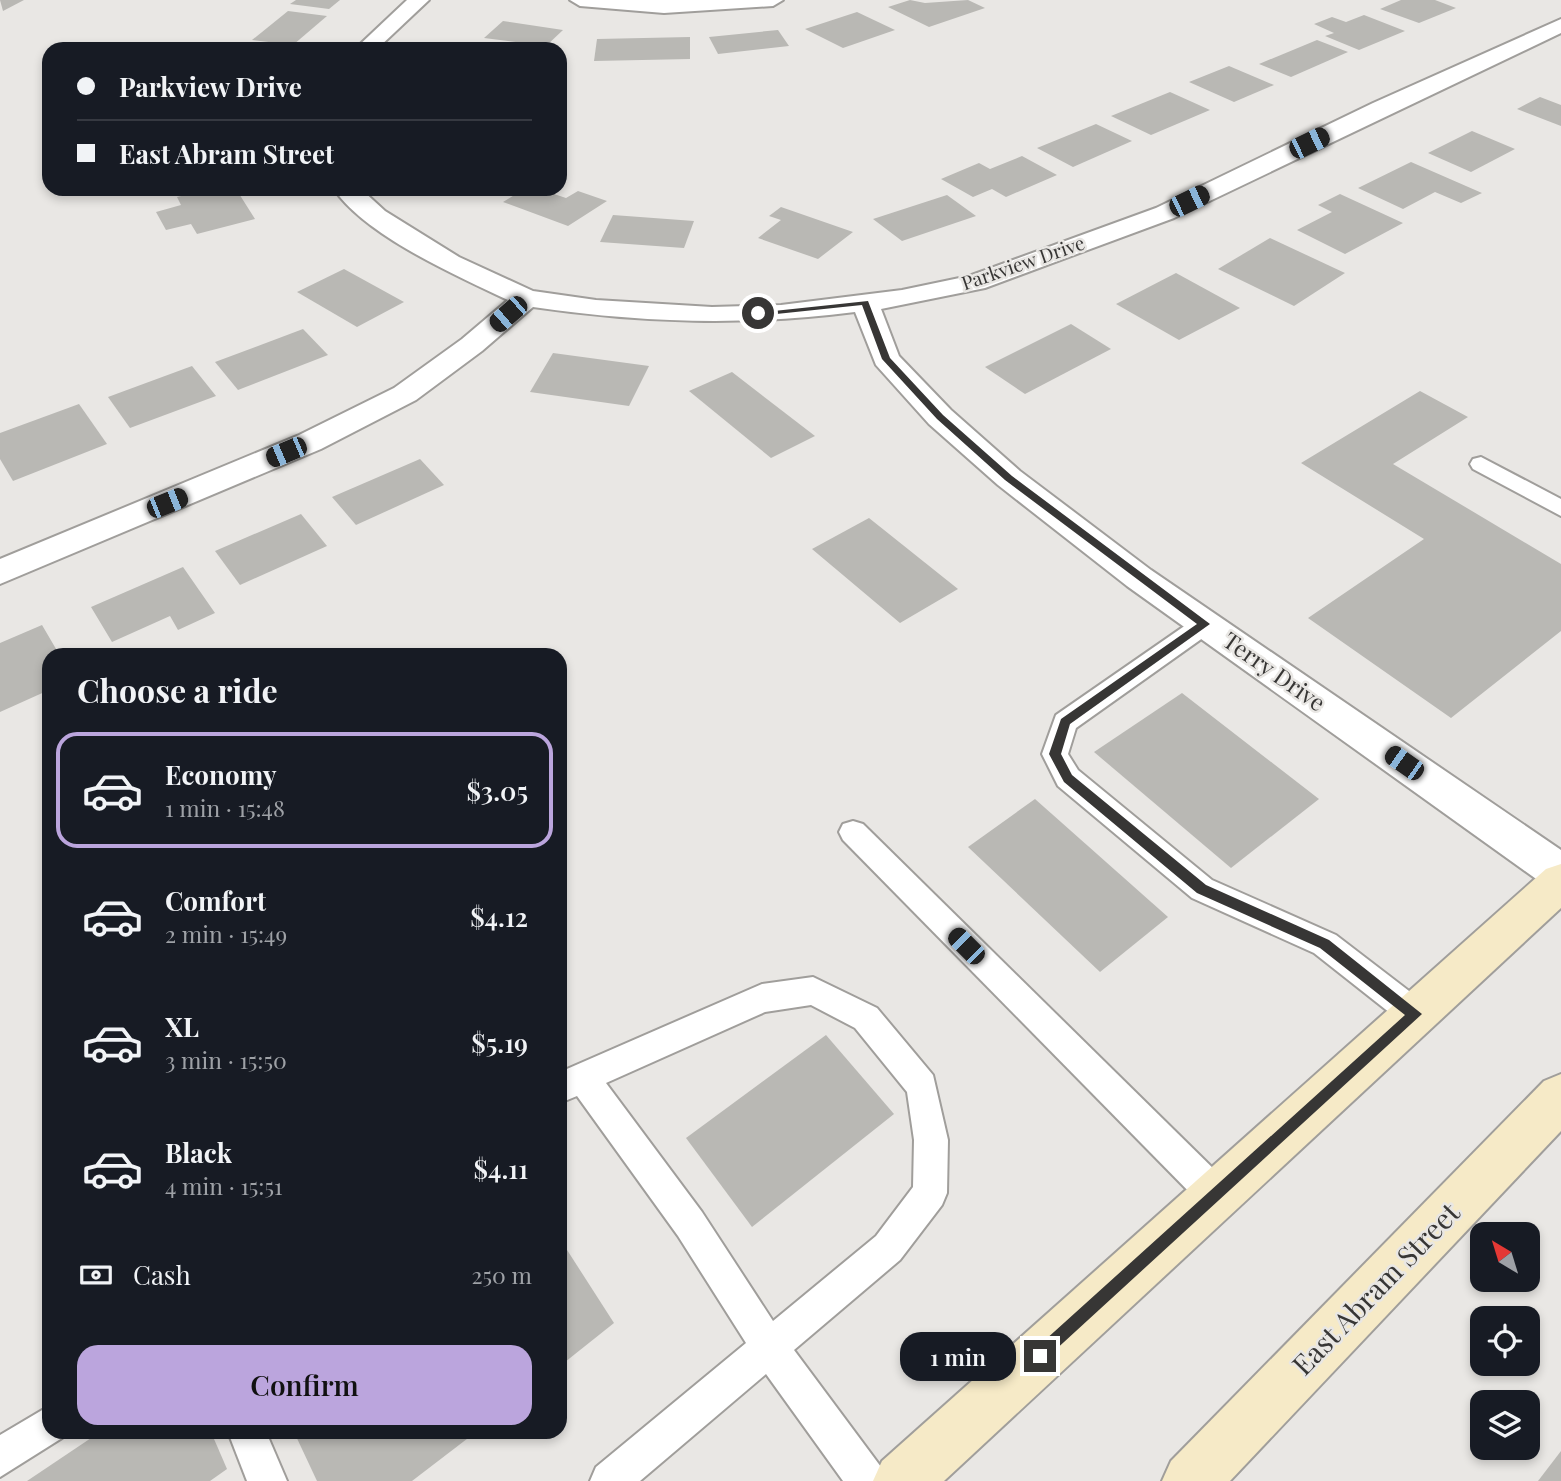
<!DOCTYPE html>
<html lang="en">
<head>
<meta charset="utf-8">
<style>
	:root { --surface:#171b24; --page:#242831; --text:#f1f3f6; --muted:#9ea1a6; --line:#363941; --accent:#bba5dd }
	body { margin:0; font-family:"Playfair Display",serif; background:var(--page); color:var(--text); height:100vh; display:flex; flex-direction:column; font-size:26px; white-space:nowrap }
	* { box-sizing:border-box; margin:0 }
	p { font-size:23px; color:var(--muted) }
	.icon { flex:none; width:38px; height:38px; fill:none; stroke:currentColor; stroke-width:2; stroke-linecap:round; stroke-linejoin:round }
	.map { position:relative; flex:1; overflow:hidden }
	.sheet { position:absolute; left:42px; top:648px; width:525px; height:791px; display:flex; flex-direction:column; background:var(--surface); border-radius:21px; box-shadow:0 4px 10px #0003 }
	.sheet>* { flex:none }
	.top-card { position:absolute; left:42px; top:42px; width:525px; height:154px; border-radius:21px; box-shadow:0 4px 10px #0003; display:grid; align-content:center; height:154px; padding:0 35px; background:var(--surface) }
	.needle { width:46px; rotate:322deg }
	.tools { position:absolute; left:1470px; top:1222px; display:grid; gap:14px }
	.tools a { display:grid; place-items:center; width:70px; height:70px; border-radius:14px; background:var(--surface); box-shadow:0 4px 10px #0003; font-size:35px }
	.end { position:absolute; width:32px; height:32px; margin:-16px; border:9px solid #373635; background:#fff; box-shadow:0 0 0 4px #fff }
	.from { border-radius:50% }
	.bubble { position:absolute; height:49px; border-radius:21px; background:var(--surface); box-shadow:0 4px 10px #0003; font-size:23px; font-weight:600; line-height:49px; text-align:center }
	.car { position:absolute; width:21px; height:42px; margin:-21px -10px; border-radius:9px; box-shadow:0 0 5px 2px #0007; background:linear-gradient(#222 24%,#8ab4d8 0 40%,#222 0 76%,#8ab4d8 0 86%,#222 0) }
	.top-card b { display:flex; align-items:center; gap:24px; height:66px; font-size:26px }
	.top-card b+b { border-top:2px solid var(--line) }
	.top-card i { width:18px; height:18px; background:var(--text) }
	ul { padding:0; list-style:none }
	li { display:flex; align-items:center; gap:21px; height:116px; margin:0 14px 10px; padding:0 21px; border:4px solid transparent; border-radius:21px }
	li div { flex:1 }
	li b { display:block; font-size:26px }
	li em { font-style:normal; font-weight:600 }
	li.current { border-color:var(--accent) }
	li>.icon { width:63px; height:63px; stroke-width:1.5 }
	h2 { padding:0 35px; font-size:32px; line-height:84px }
	.pay { display:flex; align-items:center; gap:18px; height:77px; padding:0 35px; font-size:26px }
	.pay p { margin-inline-start:auto }
	.action { display:flex; gap:14px; margin-top:auto; padding:14px 35px }
	.action a { flex:1; height:80px; border-radius:21px; background:var(--accent); color:#111; font-size:28px; font-weight:600; line-height:80px; text-align:center }
	.map>svg:first-child { display:block }
</style>
</head>
<body>
<div class="map">
<svg width="1561" height="1481" viewBox="0 0 1561 1481">
	<rect width="100%" height="100%" fill="#e9e7e4"/>
	<g fill="#b9b8b4">
		<polygon points="0,0 24,0 3,11"/>
		<polygon points="296,0 340,0 329,9 290,4"/>
		<polygon points="910,0 925,3 968,0 985,8 929,27 888,7"/>
		<polygon points="1401,0 1435,0 1456,8 1419,23 1380,9"/>
		<polygon points="288,11 327,16 293,45 252,40"/>
		<polygon points="857,12 895,30 843,48 805,29"/>
		<polygon points="1364,15 1405,31 1359,50 1325,36 1334,33 1314,24 1332,17 1346,22"/>
		<polygon points="503,21 563,30 546,46 484,38"/>
		<polygon points="778,30 789,46 718,54 709,37"/>
		<polygon points="690,37 690,59 594,61 597,39"/>
		<polygon points="1317,40 1348,52 1291,77 1259,64"/>
		<polygon points="1229,66 1274,85 1234,102 1189,82"/>
		<polygon points="1170,92 1210,110 1151,135 1111,116"/>
		<polygon points="1540,97 1561,105 1561,126 1517,109"/>
		<polygon points="1096,124 1132,141 1073,167 1037,148"/>
		<polygon points="1472,131 1515,149 1471,172 1428,153"/>
		<polygon points="1022,156 1057,175 1006,197 992,189 973,197 941,179 979,163 990,169"/>
		<polygon points="1411,162 1482,193 1461,203 1435,192 1403,209 1358,188"/>
		<polygon points="209,189 236,189 255,219 197,234 191,224 166,230 156,212 181,205 177,197"/>
		<polygon points="524,189 539,189 566,198 578,191 607,201 568,226 503,202"/>
		<polygon points="1340,194 1403,223 1345,254 1297,230 1332,212 1318,205"/>
		<polygon points="947,195 976,216 902,241 873,219"/>
		<polygon points="781,207 853,232 818,259 758,238 781,220 769,216"/>
		<polygon points="613,215 694,221 684,248 600,242"/>
		<polygon points="1270,238 1345,273 1294,306 1218,269"/>
		<polygon points="344,269 404,302 357,327 297,292"/>
		<polygon points="1176,273 1240,308 1179,340 1116,304"/>
		<polygon points="1071,324 1111,349 1025,394 985,367"/>
		<polygon points="303,329 328,355 238,390 215,362"/>
		<polygon points="553,353 649,366 629,406 530,392"/>
		<polygon points="192,366 216,396 130,428 108,397"/>
		<polygon points="732,372 815,436 771,458 689,391"/>
		<polygon points="1420,391 1468,417 1393,464 1561,564 1561,631 1451,718 1308,618 1424,539 1301,463"/>
		<polygon points="79,404 107,444 13,481 0,459 0,433"/>
		<polygon points="420,459 444,485 356,525 332,497"/>
		<polygon points="301,514 327,546 240,585 215,551"/>
		<polygon points="869,518 958,589 900,623 812,549"/>
		<polygon points="183,567 215,613 178,630 170,616 112,642 91,607"/>
		<polygon points="42,625 59,654 49,654 49,690 0,712 0,643"/>
		<polygon points="1182,693 1319,799 1231,868 1094,752"/>
		<polygon points="1035,799 1168,917 1100,972 968,847"/>
		<polygon points="826,1035 894,1114 752,1227 686,1138"/>
		<polygon points="560,1239 614,1323 560,1366"/>
		<polygon points="100,1432 211,1432 227,1469 210,1481 27,1481"/>
		<polygon points="294,1432 476,1432 412,1481 317,1481"/>
		<polygon points="1561,1451 1561,1481 1538,1481"/>
	</g>
	<g fill="none" stroke-linecap="round" stroke-linejoin="round">
		<g stroke="#a09e9b" stroke-width="4">
			<g id="lane">
				<polygon points="1481,457 1561,499 1561,516 1473,469 1470,464 1473,459"/>
				<polygon points="1205,615 1214,618 1217,624 1214,630 1076,728 1068,754 1078,770 1212,880 1336,935 1426,1004 1430,1014 1426,1024 1415,1028 1404,1024 1314,953 1192,898 1058,786 1042,754 1056,715 1196,618"/>
				<polygon points="853,821 863,824 1228,1183 1233,1195 1228,1207 1216,1212 1204,1207 843,840 839,832 843,824"/>
				<path d="M813,977L877,1008L933,1075L948,1140L947,1193L942,1205L900,1260L794,1350L881,1467L887,1481H843L766,1374L640,1481H590L596,1467L746,1343L678,1236L577,1096L560,1103V1072L762,984ZM811,1005L855,1028L907,1092L914,1140L913,1187L876,1236L773,1321L702,1212L606,1083L765,1012Z"/>
				<polygon points="49,1406 49,1432 65,1432 62,1438 0,1477 0,1435"/>
				<polygon points="228,1432 266,1432 287,1481 247,1481"/>
			</g>
		</g>
		<g stroke="#a09e9b" stroke-width="4">
			<g id="street">
				<polygon points="407,0 429,0 377,49 355,49"/>
				<polygon points="570,0 783,0 773,6 664,13 580,6"/>
				<path d="M1561,19V33L1174,218L985,288L881,309L899,356L951,410L1020,471L1151,570L1561,850V891L1546,886L1127,586L998,485L929,424L876,365L855,312C745,326 643,323 533,307L482,351L416,400L321,449L0,584V559L299,435L394,388L462,339L508,300C457,276 366,236 334,189H361L385,211L459,257L533,291L596,300L712,307L781,305L902,290L969,276L1156,208L1373,103Z"/>
			</g>
		</g>
		<g stroke="#a09e9b" stroke-width="4">
			<g id="secondary">
				<polygon points="1561,864 1561,908 944,1481 873,1481 882,1461 1546,869"/>
				<polygon points="1561,1074 1561,1131 1230,1481 1162,1481 1171,1461 1544,1081"/>
			</g>
		</g>
		<use href="#lane" fill="#fff" fill-rule="evenodd"/>
		<use href="#street" fill="#fff" fill-rule="evenodd"/>
		<use href="#secondary" fill="#f6eac7" fill-rule="evenodd"/>
	</g>
	<polygon fill="#373635" points="868,301 890,358 943,415 1012,476 1210,624 1070,724 1061,754 1072,775 1206,885 1329,940 1422,1014 1040,1364 1032,1356 1034,1350 1405,1015 1320,948 1197,893 1064,782 1049,754 1061,719 1197,624 1005,480 937,419 882,359 862,305 758,316 754,313"/>
	<g text-anchor="middle" stroke-width="5" stroke-linejoin="round" paint-order="stroke">
		<g font-size="19" fill="#373635" stroke="#e9e7e4">
			<text transform="translate(1023 263) rotate(-19)" y="7">Parkview Drive</text>
		</g>
		<g font-size="23" fill="#373635" stroke="#e9e7e4">
			<text transform="translate(1274 672) rotate(35)" y="8">Terry Drive</text>
		</g>
		<g font-size="28" fill="#373635" stroke="#e9e7e4">
			<text transform="translate(1376 1289) rotate(-46)" y="10">East Abram Street</text>
		</g>
	</g>
</svg>
<div class="tools">
<a><svg class="needle" viewBox="-14 -14 28 28"><path d="M0-13l5 13h-10z" fill="#e53935"/><path d="M0 13l5-13h-10z" fill="#9ea1a6"/></svg></a>
<a><svg class="icon" aria-label="locate" viewBox="0 0 24 24"><circle cx="12" cy="12" r="6"/><path d="M12 2v4M12 18v4M2 12h4M18 12h4"/></svg></a>
<a><svg class="icon" aria-label="layers" viewBox="0 0 24 24"><path d="M12 4l9 5-9 5-9-5zM3 14l9 5 9-5"/></svg></a>
</div>
<i class="end from" style="left:758px;top:313px"></i>
<i class="end" style="left:1040px;top:1356px"></i>
<div class="bubble" style="left:900px;top:1332px;width:116px">1 min</div>
<i class="car" style="left:1309px;top:143px;rotate:64deg"></i>
<i class="car" style="left:1189px;top:201px;rotate:64deg"></i>
<i class="car" style="left:508px;top:314px;rotate:229deg"></i>
<i class="car" style="left:286px;top:452px;rotate:247deg"></i>
<i class="car" style="left:167px;top:503px;rotate:68deg"></i>
<i class="car" style="left:1404px;top:763px;rotate:305deg"></i>
<i class="car" style="left:966px;top:946px;rotate:315deg"></i>
<div class="top-card">
<b><i class="from"></i>Parkview Drive</b>
<b><i></i>East Abram Street</b>
</div>
<section class="sheet">
<h2>Choose a ride</h2>
<ul>
<li class="current"><svg class="icon" aria-label="car" viewBox="0 0 24 24"><path d="M5 17H2v-5l4-1 3-4h7l3 4 3 1v5h-3M9 17h6M6 11h13"/><circle cx="7" cy="17" r="2"/><circle cx="17" cy="17" r="2"/></svg><div><b>Economy</b><p>1 min · 15:48</p></div><em>$3.05</em></li>
<li><svg class="icon" aria-label="car" viewBox="0 0 24 24"><path d="M5 17H2v-5l4-1 3-4h7l3 4 3 1v5h-3M9 17h6M6 11h13"/><circle cx="7" cy="17" r="2"/><circle cx="17" cy="17" r="2"/></svg><div><b>Comfort</b><p>2 min · 15:49</p></div><em>$4.12</em></li>
<li><svg class="icon" aria-label="car" viewBox="0 0 24 24"><path d="M5 17H2v-5l4-1 3-4h7l3 4 3 1v5h-3M9 17h6M6 11h13"/><circle cx="7" cy="17" r="2"/><circle cx="17" cy="17" r="2"/></svg><div><b>XL</b><p>3 min · 15:50</p></div><em>$5.19</em></li>
<li><svg class="icon" aria-label="car" viewBox="0 0 24 24"><path d="M5 17H2v-5l4-1 3-4h7l3 4 3 1v5h-3M9 17h6M6 11h13"/><circle cx="7" cy="17" r="2"/><circle cx="17" cy="17" r="2"/></svg><div><b>Black</b><p>4 min · 15:51</p></div><em>$4.11</em></li>
</ul>
<div class="pay"><svg class="icon" aria-label="cash" viewBox="0 0 24 24"><path d="M3 7h18v10H3z"/><circle cx="12" cy="12" r="2"/></svg>Cash<p>250 m</p></div>
<div class="action"><a>Confirm</a></div>
</section>
</div>
</body>
</html>
